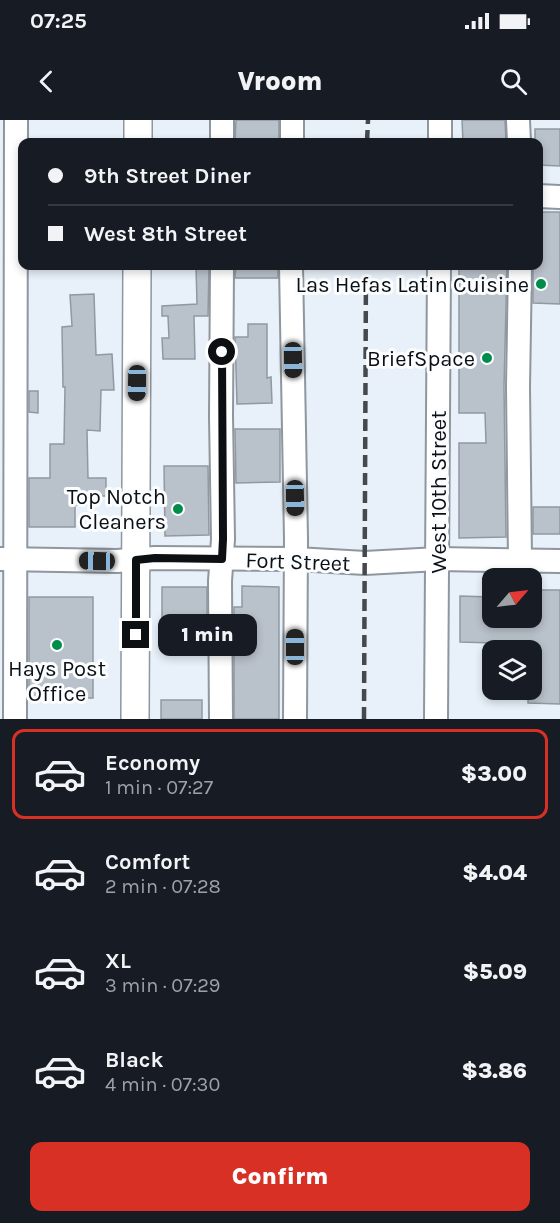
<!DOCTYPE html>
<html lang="en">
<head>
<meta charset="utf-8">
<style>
	:root { --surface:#171b24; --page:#242831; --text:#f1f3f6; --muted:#9ea1a6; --line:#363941; --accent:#d93025 }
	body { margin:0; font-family:Karla,sans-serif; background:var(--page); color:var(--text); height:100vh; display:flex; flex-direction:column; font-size:22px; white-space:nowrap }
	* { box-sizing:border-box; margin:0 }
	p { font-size:20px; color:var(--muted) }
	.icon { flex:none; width:33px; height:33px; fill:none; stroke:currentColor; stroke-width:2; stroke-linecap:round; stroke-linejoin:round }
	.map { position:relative; height:599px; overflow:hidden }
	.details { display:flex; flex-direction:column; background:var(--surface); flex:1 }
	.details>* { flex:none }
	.top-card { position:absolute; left:18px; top:18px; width:525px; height:132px; border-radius:12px; box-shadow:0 3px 9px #0003; display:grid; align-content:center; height:132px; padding:0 30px; background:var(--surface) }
	.needle { width:39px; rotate:62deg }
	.buttons { position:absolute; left:482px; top:448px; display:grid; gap:12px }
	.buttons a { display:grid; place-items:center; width:60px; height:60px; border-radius:12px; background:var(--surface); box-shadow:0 3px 9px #0003; font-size:30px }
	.end { position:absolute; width:27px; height:27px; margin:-14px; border:8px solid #0d1013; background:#fff; box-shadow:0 0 0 3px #fff }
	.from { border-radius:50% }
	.bubble { position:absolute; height:42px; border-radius:12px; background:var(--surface); box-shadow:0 3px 9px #0003; font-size:20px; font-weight:800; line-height:42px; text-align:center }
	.car { position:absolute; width:18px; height:36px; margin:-18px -9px; border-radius:8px; box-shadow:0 0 4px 2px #0007; background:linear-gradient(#222 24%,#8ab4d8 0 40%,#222 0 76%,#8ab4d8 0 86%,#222 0) }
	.top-card b { display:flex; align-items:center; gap:21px; height:57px; font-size:22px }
	.top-card b+b { border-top:2px solid var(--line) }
	.top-card i { width:15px; height:15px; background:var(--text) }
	ul { padding:10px 0 0; list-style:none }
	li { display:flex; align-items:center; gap:18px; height:90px; margin:0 12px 9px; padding:0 18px; border:3px solid transparent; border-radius:12px }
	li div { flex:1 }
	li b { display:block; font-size:22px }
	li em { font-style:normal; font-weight:800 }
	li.active { border-color:var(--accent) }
	li>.icon { width:54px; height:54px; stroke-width:1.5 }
	.action { display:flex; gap:12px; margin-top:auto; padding:12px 30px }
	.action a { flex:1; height:69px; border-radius:12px; background:var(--accent); color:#fff; font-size:24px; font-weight:800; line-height:69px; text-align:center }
	.status { display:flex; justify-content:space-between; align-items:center; height:42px; padding:0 30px; background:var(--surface); direction:ltr }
	.status svg { height:16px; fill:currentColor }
	header { display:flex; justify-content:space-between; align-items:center; height:78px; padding:0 30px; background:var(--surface); font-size:27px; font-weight:800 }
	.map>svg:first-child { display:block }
</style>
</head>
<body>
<div class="status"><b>07:25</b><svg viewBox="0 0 49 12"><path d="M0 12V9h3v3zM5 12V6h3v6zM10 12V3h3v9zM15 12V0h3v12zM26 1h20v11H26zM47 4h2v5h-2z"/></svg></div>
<header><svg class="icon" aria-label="back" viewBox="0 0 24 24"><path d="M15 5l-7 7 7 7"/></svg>Vroom<svg class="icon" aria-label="search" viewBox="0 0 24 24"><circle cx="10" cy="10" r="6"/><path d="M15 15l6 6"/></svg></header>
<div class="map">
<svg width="560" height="599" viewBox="0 0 560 599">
	<rect width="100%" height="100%" fill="#e8f1fa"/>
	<g fill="#b9c1ca" stroke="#9098a1" stroke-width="1.5">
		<polygon points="236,0 279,0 279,22 235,22"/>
		<polygon points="462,0 505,0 506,22 463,22"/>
		<polygon points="535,9 560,9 560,46 538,45 538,22 535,22"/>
		<polygon points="538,92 560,92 560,184 533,183 533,146 538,146"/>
		<polygon points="196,146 209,146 208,196 194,196 195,239 163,239 162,218 169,218 168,196 162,196 162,186 197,184"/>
		<polygon points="236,146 278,146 278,158 235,158"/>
		<polygon points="459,146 507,146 504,267 506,417 459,418 459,323 486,323 485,293 459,293"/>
		<polygon points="94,174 96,235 112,234 114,270 101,270 100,311 87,310 88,358 106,358 106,376 88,376 88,385 75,385 75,407 29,407 29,358 50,358 50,324 64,324 65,267 63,267 62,207 72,206 70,175"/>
		<polygon points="248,204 267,204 267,258 271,257 272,283 237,284 235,217 248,217"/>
		<polygon points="29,271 38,271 38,293 29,292"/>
		<polygon points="235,309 280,309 280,362 236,363"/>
		<polygon points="164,346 208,346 209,415 165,416"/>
		<rect x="533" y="387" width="27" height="27"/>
		<polygon points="242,466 279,467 279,599 234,599 234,487 242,487"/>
		<rect x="162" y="467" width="45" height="54"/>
		<polygon points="531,470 560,470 560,584 528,583 528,570 531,570 531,531 529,531 529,524 460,522 460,476 492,477 492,498 531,498"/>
		<rect x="29" y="477" width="64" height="101"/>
		<rect x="161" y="580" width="41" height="19"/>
	</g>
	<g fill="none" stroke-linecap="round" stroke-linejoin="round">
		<g stroke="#8e969e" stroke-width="26">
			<g id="minor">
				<polyline points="222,0 222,22"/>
				<polyline points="518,0 519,22"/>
				<polyline points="292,22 292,0"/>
				<polyline points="440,22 440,0"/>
				<polyline points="538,76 560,77"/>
				<polyline points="291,146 296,419 295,599"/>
				<polyline points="520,146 518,267 520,440"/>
				<polyline points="1,439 117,441 155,438 296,439 365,443 438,439 560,441"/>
				<polyline points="15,599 16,0"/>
				<polyline points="221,599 220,461 223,419 221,296 222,146"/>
				<polyline points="436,599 439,146"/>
			</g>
		</g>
		<g stroke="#8e969e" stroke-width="30">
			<g id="major">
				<polyline points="138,0 138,22"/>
				<polyline points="135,599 137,146"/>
			</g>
		</g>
		<use href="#minor" stroke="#fff" stroke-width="22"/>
		<use href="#major" stroke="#fff" stroke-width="27"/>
		<g stroke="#45494e" stroke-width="4.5" stroke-dasharray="12 6" stroke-linecap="butt">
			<polyline points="367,22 368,0"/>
			<polyline points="364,599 366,146"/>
		</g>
	</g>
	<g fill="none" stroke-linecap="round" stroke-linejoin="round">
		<polyline stroke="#0d1013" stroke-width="8" points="136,515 136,440 155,438 222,439 223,419 222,232"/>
	</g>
	<g fill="#008d4b" stroke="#fbfdff" stroke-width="2">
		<circle cx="541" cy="164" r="6"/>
		<circle cx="487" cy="238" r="6"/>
		<circle cx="178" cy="389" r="6"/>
		<circle cx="57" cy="525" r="6"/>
	</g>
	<g text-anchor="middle" stroke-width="6" stroke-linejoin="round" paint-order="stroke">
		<g font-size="22" fill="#0d1013" stroke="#fbfdff" text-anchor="end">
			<text x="529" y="172">Las Hefas Latin Cuisine</text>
			<text x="475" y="246">BriefSpace</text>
			<text x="166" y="384">Top Notch<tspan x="166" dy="25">Cleaners</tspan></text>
			<text x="57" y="556" text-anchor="middle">Hays Post<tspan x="57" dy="25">Office</tspan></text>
		</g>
		<g font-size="22" fill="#0d1013" stroke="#fbfdff">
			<text transform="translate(438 372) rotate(-90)" y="8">West 10th Street</text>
			<text transform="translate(298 441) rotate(2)" y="8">Fort Street</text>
		</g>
	</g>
</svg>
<div class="buttons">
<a><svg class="needle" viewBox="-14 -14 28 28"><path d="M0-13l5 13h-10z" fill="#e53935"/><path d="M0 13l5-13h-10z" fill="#9ea1a6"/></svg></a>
<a><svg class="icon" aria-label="layers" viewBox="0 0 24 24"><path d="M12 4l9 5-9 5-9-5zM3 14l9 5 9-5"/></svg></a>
</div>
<i class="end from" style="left:222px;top:232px"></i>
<i class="end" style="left:136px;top:515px"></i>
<div class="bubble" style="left:158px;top:494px;width:99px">1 min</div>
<i class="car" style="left:293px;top:240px;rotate:179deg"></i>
<i class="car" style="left:137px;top:263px;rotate:181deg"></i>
<i class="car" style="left:295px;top:378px;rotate:179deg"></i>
<i class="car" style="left:97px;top:441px;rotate:271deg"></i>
<i class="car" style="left:295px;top:527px;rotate:0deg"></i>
<div class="top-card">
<b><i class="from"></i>9th Street Diner</b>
<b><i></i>West 8th Street</b>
</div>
</div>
<section class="details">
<ul>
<li class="active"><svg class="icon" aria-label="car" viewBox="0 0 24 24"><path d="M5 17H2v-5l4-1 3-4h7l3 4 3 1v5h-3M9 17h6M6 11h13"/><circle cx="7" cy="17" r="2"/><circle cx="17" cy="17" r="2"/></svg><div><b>Economy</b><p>1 min · 07:27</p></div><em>$3.00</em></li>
<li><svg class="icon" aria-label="car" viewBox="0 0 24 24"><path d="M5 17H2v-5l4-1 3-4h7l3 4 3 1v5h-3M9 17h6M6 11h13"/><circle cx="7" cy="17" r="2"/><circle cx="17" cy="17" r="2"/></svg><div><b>Comfort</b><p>2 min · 07:28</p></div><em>$4.04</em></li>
<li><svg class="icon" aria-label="car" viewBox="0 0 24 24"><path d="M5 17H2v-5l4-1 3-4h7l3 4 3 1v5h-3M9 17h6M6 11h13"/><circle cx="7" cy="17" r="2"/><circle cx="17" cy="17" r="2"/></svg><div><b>XL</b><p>3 min · 07:29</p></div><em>$5.09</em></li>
<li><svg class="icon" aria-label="car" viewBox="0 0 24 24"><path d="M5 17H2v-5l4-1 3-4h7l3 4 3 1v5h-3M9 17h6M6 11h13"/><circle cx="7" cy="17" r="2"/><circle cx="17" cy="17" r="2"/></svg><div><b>Black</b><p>4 min · 07:30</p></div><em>$3.86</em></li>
</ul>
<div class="action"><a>Confirm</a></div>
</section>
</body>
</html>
